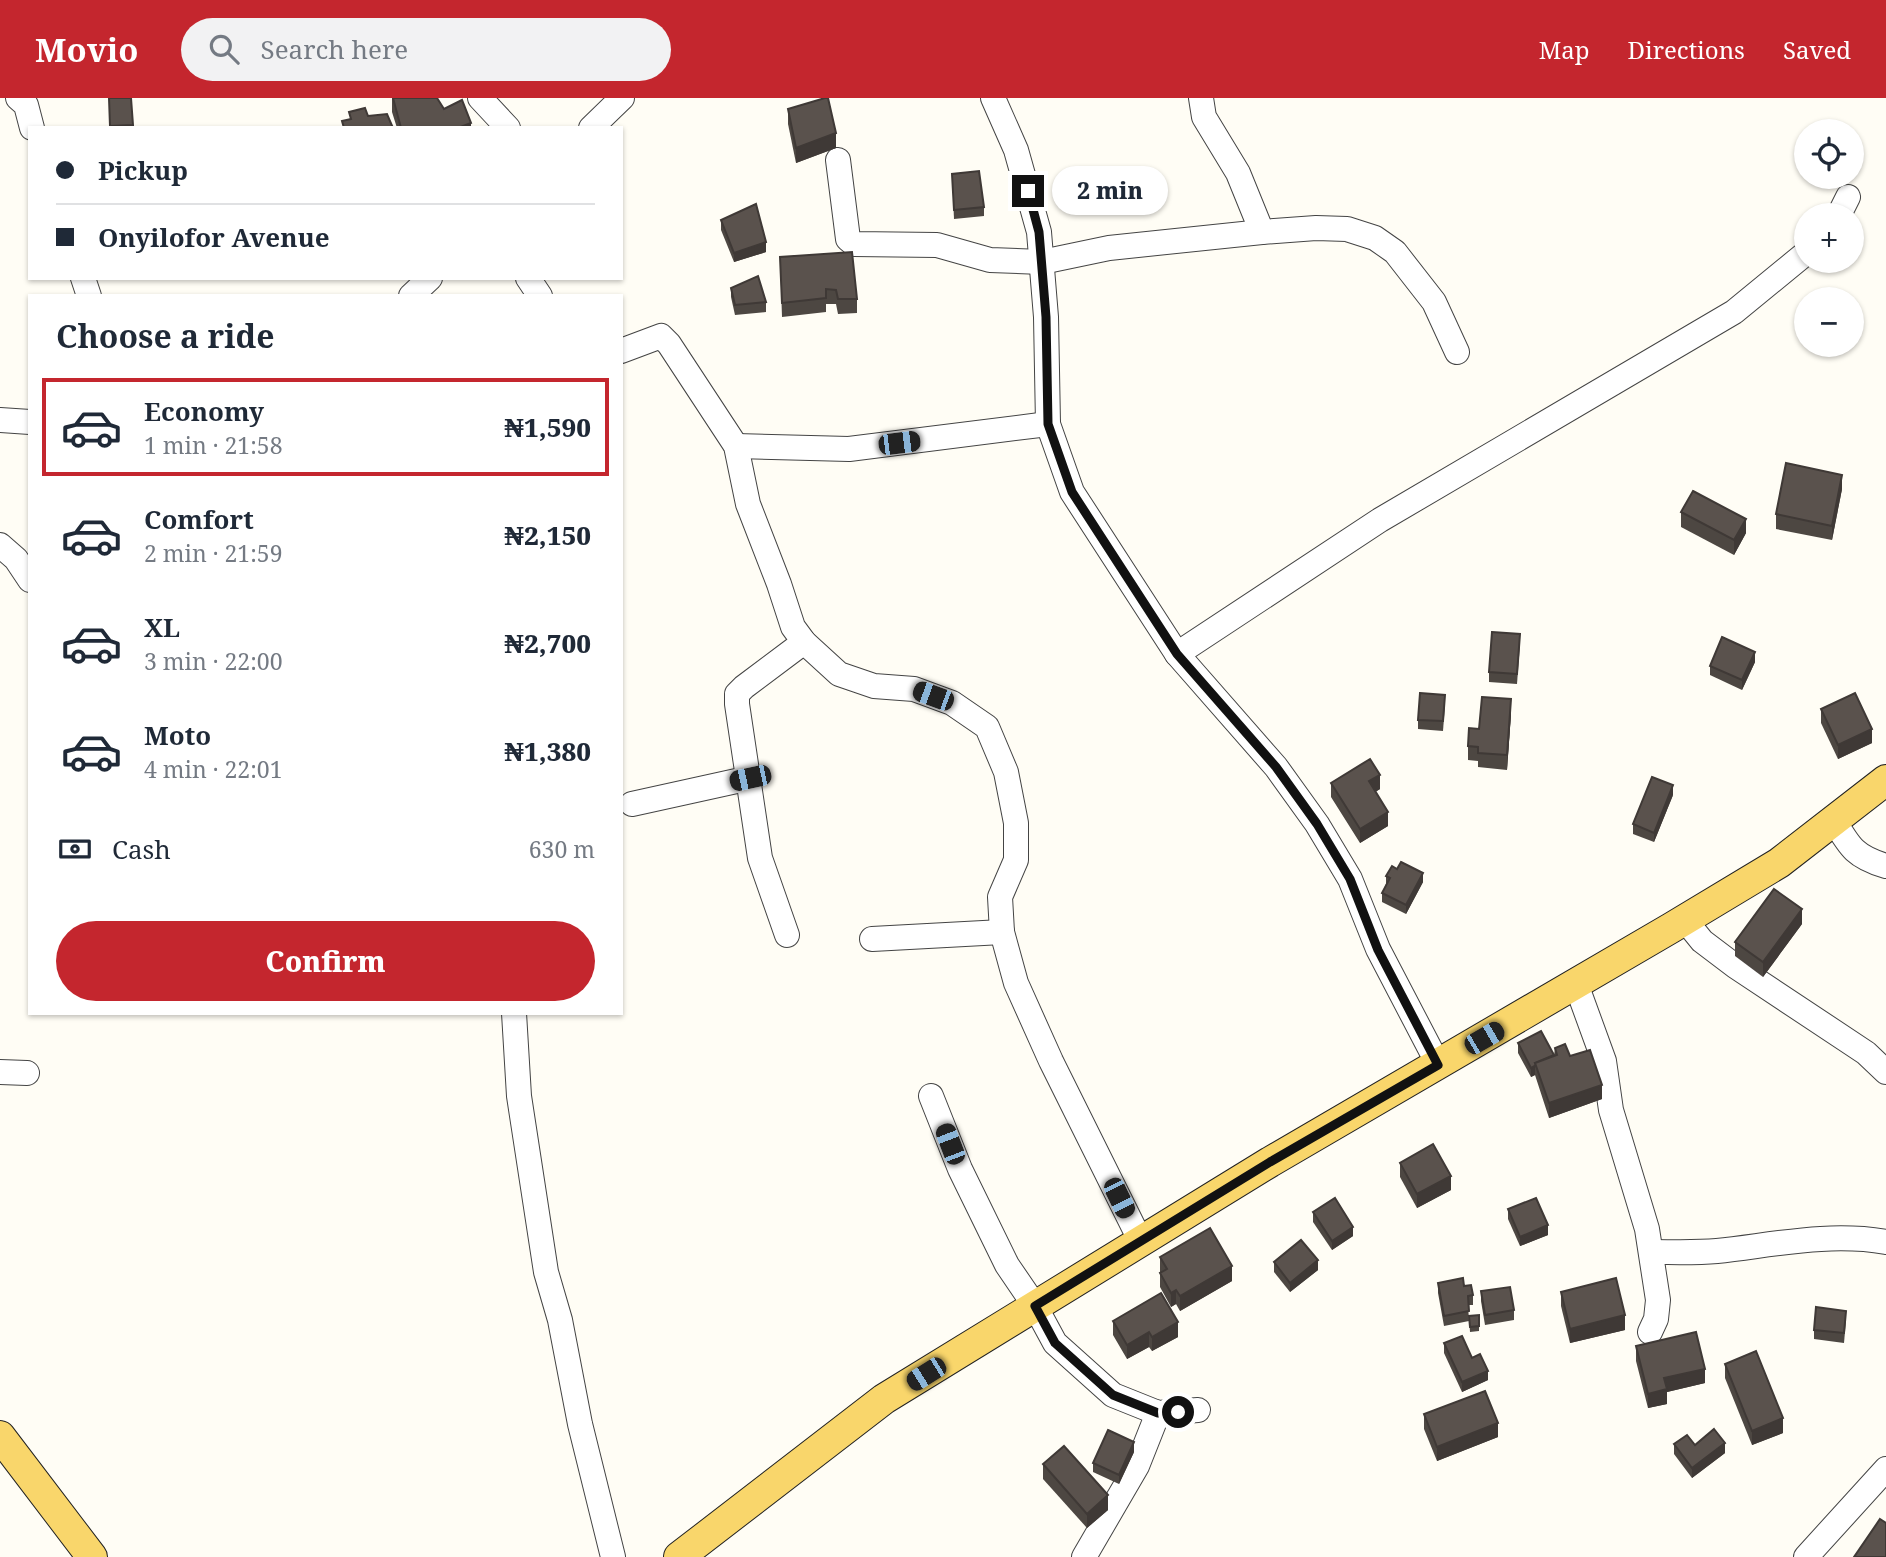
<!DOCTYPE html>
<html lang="en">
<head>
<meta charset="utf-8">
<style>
	:root { --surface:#fff; --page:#f2f2f3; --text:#1f2937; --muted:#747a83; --line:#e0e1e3; --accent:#c4262e }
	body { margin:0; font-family:"Noto Serif",serif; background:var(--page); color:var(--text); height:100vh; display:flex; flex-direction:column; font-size:26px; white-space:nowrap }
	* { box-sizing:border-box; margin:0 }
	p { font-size:23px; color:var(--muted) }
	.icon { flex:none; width:38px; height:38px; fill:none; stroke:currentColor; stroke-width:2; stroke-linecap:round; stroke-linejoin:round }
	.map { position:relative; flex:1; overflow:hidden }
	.details { position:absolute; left:28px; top:196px; width:595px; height:721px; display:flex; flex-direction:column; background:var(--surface); border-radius:0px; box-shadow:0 2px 5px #0004 }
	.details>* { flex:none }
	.banner { position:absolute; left:28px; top:28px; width:595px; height:154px; border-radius:0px; box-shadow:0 2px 5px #0004; display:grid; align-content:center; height:154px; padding:0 28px; background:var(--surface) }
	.fabs { position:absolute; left:1794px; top:21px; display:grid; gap:14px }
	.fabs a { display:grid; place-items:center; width:70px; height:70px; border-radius:50%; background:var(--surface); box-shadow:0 2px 5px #0004; font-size:35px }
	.end { position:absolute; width:32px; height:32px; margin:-16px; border:9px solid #111; background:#fff; box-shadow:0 0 0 4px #fff }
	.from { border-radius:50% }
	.bubble { position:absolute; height:49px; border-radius:24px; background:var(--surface); box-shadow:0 2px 5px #0004; font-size:23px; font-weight:800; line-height:49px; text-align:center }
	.car { position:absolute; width:21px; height:42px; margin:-21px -10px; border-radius:9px; box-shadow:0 0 5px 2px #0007; background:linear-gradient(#222 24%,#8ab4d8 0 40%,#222 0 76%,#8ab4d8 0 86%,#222 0) }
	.banner b { display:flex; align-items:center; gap:24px; height:66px; font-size:26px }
	.banner b+b { border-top:2px solid var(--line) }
	.banner i { width:18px; height:18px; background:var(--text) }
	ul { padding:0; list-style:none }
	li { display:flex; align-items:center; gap:21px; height:98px; margin:0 14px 10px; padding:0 14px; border:4px solid transparent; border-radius:0px }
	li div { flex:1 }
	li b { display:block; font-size:26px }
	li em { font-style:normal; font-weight:800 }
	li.on { border-color:var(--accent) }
	li>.icon { width:63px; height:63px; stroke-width:1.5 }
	h2 { padding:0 28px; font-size:32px; line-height:84px }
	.pay { display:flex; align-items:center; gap:18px; height:77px; padding:0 28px; font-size:26px }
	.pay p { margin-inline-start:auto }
	.cta { display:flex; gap:14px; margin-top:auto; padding:14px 28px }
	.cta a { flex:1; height:80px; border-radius:42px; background:var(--accent); color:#fff; font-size:28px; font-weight:800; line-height:80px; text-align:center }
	header { display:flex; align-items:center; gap:42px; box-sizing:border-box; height:98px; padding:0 35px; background:var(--accent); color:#fff }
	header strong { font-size:33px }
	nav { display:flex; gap:38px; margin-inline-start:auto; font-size:24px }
	.search { width:490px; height:63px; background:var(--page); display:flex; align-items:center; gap:18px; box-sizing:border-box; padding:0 24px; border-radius:38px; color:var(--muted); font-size:26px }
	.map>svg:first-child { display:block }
</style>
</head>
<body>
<header>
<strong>Movio</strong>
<div class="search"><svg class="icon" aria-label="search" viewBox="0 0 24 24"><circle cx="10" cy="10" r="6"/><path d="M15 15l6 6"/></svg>Search here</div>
<nav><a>Map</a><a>Directions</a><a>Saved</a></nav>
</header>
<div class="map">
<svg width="1886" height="1459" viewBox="0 0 1886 1459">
	<rect width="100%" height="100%" fill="#fffdf5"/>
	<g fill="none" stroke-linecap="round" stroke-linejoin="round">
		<g stroke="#444" stroke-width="26">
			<g id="minor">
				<polyline points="18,0 26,7 32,30"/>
				<polyline points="480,0 508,30"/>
				<polyline points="993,0 1016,52 1039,134 1046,219 1048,326 1072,394 1177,556 1276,669 1317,726 1350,781 1378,851 1438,966"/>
				<polyline points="1201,0 1204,19 1238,75 1262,134"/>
				<polyline points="591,30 622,0"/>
				<polyline points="838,62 848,141 854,146 937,147 990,162 1042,164 1109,150 1262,134 1316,130 1347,131 1375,140 1395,154 1434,204 1457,254"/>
				<polyline points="1839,117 1848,99"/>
				<polyline points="83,180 89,198"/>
				<polyline points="528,180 540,198"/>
				<polyline points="411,198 430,180"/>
				<polyline points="621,253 661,238 669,246 736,348 748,406 779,486 793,529 804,544 839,576 874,588 914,591 952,605 987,629 1006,674 1016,725 1016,762 1000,799 1002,834 1016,885 1051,963 1141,1144"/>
				<polyline points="0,322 30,324"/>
				<polyline points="736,348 849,351 1048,326"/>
				<polyline points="0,447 16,461 30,482"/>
				<polyline points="1177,556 1380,422 1734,214 1806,155"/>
				<polyline points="632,706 750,680"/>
				<path d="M1835,724C1850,750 1856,759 1886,768"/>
				<polyline points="1685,822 1702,843 1735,868 1866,955 1886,974"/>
				<polyline points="787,837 760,760 737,606 737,596 744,589 804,544"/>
				<polyline points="872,841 1002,834"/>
				<polyline points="1576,886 1604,963 1611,1012 1647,1131 1658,1202 1656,1221 1650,1234"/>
				<polyline points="514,915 519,998 546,1174 560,1222 580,1326 613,1459"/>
				<polyline points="0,974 27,975"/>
				<polyline points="931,998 960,1071 1007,1167 1035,1208 1055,1245 1113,1297 1158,1315 1198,1312"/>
				<path d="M1651,1154C1673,1154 1695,1155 1717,1153C1773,1147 1829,1134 1886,1144"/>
				<polyline points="1084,1459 1137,1368 1158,1315"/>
				<polyline points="1806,1459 1886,1371"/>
			</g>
		</g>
		<g stroke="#222" stroke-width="32">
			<g id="major">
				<polyline points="0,1338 92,1459"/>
				<polyline points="679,1459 884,1301 1270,1064 1671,830 1779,765 1886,682"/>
			</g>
		</g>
		<use href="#minor" stroke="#fff" stroke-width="24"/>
		<use href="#major" stroke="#f9d66b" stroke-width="30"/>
	</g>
	<g fill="#4d4742">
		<polygon points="109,0 131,0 133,30 110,30"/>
		<polygon points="392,0 444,11 471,30 397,30 392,14"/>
		<polygon points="788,11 836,50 796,65 788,26"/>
		<polygon points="952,76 984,109 984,118 954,121"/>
		<polygon points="721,122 766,154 734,164 721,132"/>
		<polygon points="780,159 857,201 857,215 838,216 836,206 826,206 826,214 782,219"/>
		<polygon points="731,190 766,204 766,214 735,217 731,199"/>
		<polygon points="1842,391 1832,442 1776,431 1776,416"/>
		<polygon points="1681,414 1746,435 1734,457 1681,429"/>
		<polygon points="1520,546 1517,586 1489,584 1489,574"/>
		<polygon points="1755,564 1742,592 1710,577 1710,568"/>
		<polygon points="1445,607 1443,633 1418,631 1418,622"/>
		<polygon points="1821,611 1872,645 1838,661 1821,625"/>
		<polygon points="1511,616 1507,672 1478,669 1478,663 1468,662 1468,648 1479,631"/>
		<polygon points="1331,685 1380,691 1375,694 1388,728 1360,745 1331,699"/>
		<polygon points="1673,697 1654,744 1633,736 1633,726"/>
		<polygon points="1397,771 1423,784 1406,816 1382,804 1382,795 1386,786 1386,778"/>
		<polygon points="1802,826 1763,879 1735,858 1735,844"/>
		<polygon points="1518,945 1554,958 1555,950 1570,958 1602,1001 1549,1020 1535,977 1531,979 1518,955"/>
		<polygon points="1400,1065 1451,1092 1417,1110 1400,1079"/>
		<polygon points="1508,1111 1548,1137 1520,1148 1508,1121"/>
		<polygon points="1313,1114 1353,1138 1332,1152 1313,1124"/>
		<polygon points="1160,1159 1232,1183 1180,1213 1176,1206 1171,1209 1160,1189"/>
		<polygon points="1274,1164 1318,1172 1290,1194 1274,1174"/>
		<polygon points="1438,1185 1464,1188 1473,1197 1473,1207 1468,1207 1469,1223 1444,1228 1438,1195"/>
		<polygon points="1481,1193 1514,1212 1514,1222 1485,1227 1481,1203"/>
		<polygon points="1561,1194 1625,1232 1570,1245 1561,1208"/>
		<polygon points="1479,1217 1479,1233 1470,1234 1469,1218"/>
		<polygon points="1846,1222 1844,1245 1814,1241 1814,1232"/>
		<polygon points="1113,1223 1178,1239 1152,1253 1149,1249 1127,1261 1113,1237"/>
		<polygon points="1444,1245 1472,1260 1488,1282 1462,1294 1444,1255"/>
		<polygon points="1636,1248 1705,1285 1667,1294 1667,1306 1648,1310 1636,1263"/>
		<polygon points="1725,1266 1783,1335 1752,1347 1725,1280"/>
		<polygon points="1424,1316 1498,1339 1437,1363 1424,1331"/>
		<polygon points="1674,1346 1695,1347 1725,1355 1692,1380 1674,1356"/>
		<polygon points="1134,1354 1119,1386 1093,1374 1093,1365"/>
		<polygon points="1043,1366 1108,1412 1087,1430 1043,1381"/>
	</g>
	<g fill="#3f3936">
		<polygon points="471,25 471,30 458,30"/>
		<polygon points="836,35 836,50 796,65 796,50"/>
		<polygon points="766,144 766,154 734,164 734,155"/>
		<polygon points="1842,377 1842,391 1832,442 1832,428"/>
		<polygon points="1746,421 1746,435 1734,457 1734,442"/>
		<polygon points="1755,554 1755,564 1742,592 1742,582"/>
		<polygon points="1511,601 1511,616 1507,672 1507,657"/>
		<polygon points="1872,631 1872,645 1838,661 1838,647"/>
		<polygon points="1380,677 1380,691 1369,698 1369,683"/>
		<polygon points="1673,687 1673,697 1654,744 1654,735"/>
		<polygon points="1388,714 1388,728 1360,745 1360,731"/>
		<polygon points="1423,775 1423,784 1406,816 1406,807"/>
		<polygon points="1802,811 1802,826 1763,879 1763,864"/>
		<polygon points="1535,967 1535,977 1531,979 1531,970"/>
		<polygon points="1602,987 1602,1001 1549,1020 1549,1005"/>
		<polygon points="1451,1078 1451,1092 1417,1110 1417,1096"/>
		<polygon points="1548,1127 1548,1137 1520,1148 1520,1139"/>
		<polygon points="1353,1129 1353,1138 1332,1152 1332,1143"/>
		<polygon points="1318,1162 1318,1172 1290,1194 1290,1185"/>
		<polygon points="1232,1168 1232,1183 1180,1213 1180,1198"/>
		<polygon points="1176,1192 1176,1206 1171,1209 1171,1195"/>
		<polygon points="1625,1217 1625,1232 1570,1245 1570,1231"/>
		<polygon points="1178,1224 1178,1239 1152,1253 1152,1239"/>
		<polygon points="1149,1234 1149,1249 1127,1261 1127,1247"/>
		<polygon points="1705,1271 1705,1285 1667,1294 1667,1306 1648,1310 1648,1296 1664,1280"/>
		<polygon points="1488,1273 1488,1282 1462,1294 1462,1284"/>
		<polygon points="1783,1320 1783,1335 1752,1347 1752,1333"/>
		<polygon points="1498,1325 1498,1339 1437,1363 1437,1349"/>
		<polygon points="1134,1344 1134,1354 1119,1386 1119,1377"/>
		<polygon points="1725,1345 1725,1355 1692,1380 1692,1370"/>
		<polygon points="1108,1397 1108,1412 1087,1430 1087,1416"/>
	</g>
	<g fill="#5a524d" stroke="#3f3936" stroke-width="2">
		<polygon points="109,0 131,0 133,27 110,28"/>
		<polygon points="393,0 437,0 444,11 462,2 471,25 458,30 401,30"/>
		<polygon points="825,0 828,0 836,35 796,50 788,11"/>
		<polygon points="365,10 368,18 387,16 393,30 344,30 342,23 351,21 349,14"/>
		<polygon points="979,73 984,109 954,112 952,76"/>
		<polygon points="756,106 766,144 734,155 721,122"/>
		<polygon points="852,154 857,201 838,201 836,192 826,191 826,200 782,205 780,159"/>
		<polygon points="758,178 766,204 735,207 731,190"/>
		<polygon points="1786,365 1842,377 1832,428 1776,416"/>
		<polygon points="1693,393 1746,421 1734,442 1681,414"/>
		<polygon points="1492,534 1520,536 1517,576 1489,574"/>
		<polygon points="1722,539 1755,554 1742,582 1710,568"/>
		<polygon points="1420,595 1445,597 1443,623 1418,622"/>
		<polygon points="1855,595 1872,631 1838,647 1821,611"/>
		<polygon points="1482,599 1511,601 1507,657 1478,655 1478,649 1468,648 1469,630 1479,631"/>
		<polygon points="1370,661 1380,677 1369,683 1388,714 1360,731 1331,685"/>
		<polygon points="1652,679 1673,687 1654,735 1633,726"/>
		<polygon points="1401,764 1423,775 1406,807 1382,795 1390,780 1386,778 1392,768 1397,771"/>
		<polygon points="1774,791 1802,811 1763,864 1735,844"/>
		<polygon points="1541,933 1554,957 1535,965 1536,967 1531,970 1518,945"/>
		<polygon points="1565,946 1570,958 1590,952 1602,987 1549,1005 1535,965 1557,957 1555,950"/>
		<polygon points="1433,1046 1451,1078 1417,1096 1400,1065"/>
		<polygon points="1335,1100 1353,1129 1332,1143 1313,1114"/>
		<polygon points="1536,1100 1548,1127 1520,1139 1508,1111"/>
		<polygon points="1210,1130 1232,1168 1180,1198 1176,1192 1171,1195 1160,1175 1167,1171 1160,1159"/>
		<polygon points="1301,1142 1318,1162 1290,1185 1274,1164"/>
		<polygon points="1463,1180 1464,1188 1471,1187 1473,1197 1468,1198 1469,1213 1444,1218 1438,1185"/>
		<polygon points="1616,1180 1625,1217 1570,1231 1561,1194"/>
		<polygon points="1510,1189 1514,1212 1485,1217 1481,1193"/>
		<polygon points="1161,1195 1178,1224 1152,1239 1149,1234 1127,1247 1113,1223"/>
		<polygon points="1816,1209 1846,1213 1844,1235 1814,1232"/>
		<polygon points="1479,1217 1479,1228 1470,1229 1469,1218"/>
		<polygon points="1696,1234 1705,1271 1664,1280 1667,1291 1648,1296 1636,1248"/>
		<polygon points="1462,1238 1472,1260 1480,1256 1488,1273 1462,1284 1444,1245"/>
		<polygon points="1756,1253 1783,1320 1752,1333 1725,1266"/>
		<polygon points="1485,1293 1498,1325 1437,1349 1424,1316"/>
		<polygon points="1714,1331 1725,1345 1692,1370 1674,1346 1687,1337 1695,1347"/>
		<polygon points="1108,1332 1134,1344 1119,1377 1093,1365"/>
		<polygon points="1064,1348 1108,1397 1087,1416 1043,1366"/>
		<polygon points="1880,1421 1886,1425 1886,1459 1854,1459"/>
	</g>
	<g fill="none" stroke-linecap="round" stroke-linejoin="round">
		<polyline stroke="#111" stroke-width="9" points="1028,93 1039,134 1046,219 1048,326 1072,394 1177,556 1276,669 1317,726 1350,781 1378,852 1438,967 1270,1064 1035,1208 1055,1245 1113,1297 1158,1315 1178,1314"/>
	</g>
</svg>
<div class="fabs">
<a><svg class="icon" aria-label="locate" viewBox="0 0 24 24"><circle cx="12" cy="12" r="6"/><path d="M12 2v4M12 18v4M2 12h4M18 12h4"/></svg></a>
<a>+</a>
<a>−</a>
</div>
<i class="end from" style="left:1178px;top:1314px"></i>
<i class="end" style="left:1028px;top:93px"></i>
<div class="bubble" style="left:1052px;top:68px;width:116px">2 min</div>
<i class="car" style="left:899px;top:345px;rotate:83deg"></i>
<i class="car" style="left:933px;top:598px;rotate:290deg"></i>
<i class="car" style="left:750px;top:680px;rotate:258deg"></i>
<i class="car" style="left:1484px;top:940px;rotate:60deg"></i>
<i class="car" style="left:950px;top:1046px;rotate:339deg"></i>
<i class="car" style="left:1119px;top:1100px;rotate:154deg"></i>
<i class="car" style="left:926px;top:1276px;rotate:238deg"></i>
<div class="banner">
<b><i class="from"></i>Pickup</b>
<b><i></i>Onyilofor Avenue</b>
</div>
<section class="details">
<h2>Choose a ride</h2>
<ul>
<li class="on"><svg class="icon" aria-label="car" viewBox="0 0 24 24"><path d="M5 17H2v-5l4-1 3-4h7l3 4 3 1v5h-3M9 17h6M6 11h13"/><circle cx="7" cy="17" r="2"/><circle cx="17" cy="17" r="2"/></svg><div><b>Economy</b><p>1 min · 21:58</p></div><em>₦1,590</em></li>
<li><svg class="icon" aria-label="car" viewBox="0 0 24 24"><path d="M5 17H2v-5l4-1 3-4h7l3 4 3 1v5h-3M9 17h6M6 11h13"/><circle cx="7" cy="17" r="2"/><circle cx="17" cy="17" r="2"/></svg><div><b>Comfort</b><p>2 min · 21:59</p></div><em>₦2,150</em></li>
<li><svg class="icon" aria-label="car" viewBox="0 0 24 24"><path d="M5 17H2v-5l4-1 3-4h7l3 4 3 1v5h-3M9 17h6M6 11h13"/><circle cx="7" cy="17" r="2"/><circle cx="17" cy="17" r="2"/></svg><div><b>XL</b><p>3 min · 22:00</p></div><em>₦2,700</em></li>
<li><svg class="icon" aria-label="car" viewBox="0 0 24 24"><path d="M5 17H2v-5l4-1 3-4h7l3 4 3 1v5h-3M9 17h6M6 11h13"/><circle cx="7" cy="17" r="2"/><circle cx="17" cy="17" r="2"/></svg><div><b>Moto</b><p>4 min · 22:01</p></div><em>₦1,380</em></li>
</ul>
<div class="pay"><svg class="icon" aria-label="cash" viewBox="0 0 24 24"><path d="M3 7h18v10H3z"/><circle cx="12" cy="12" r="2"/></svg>Cash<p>630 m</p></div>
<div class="cta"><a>Confirm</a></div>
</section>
</div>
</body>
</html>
